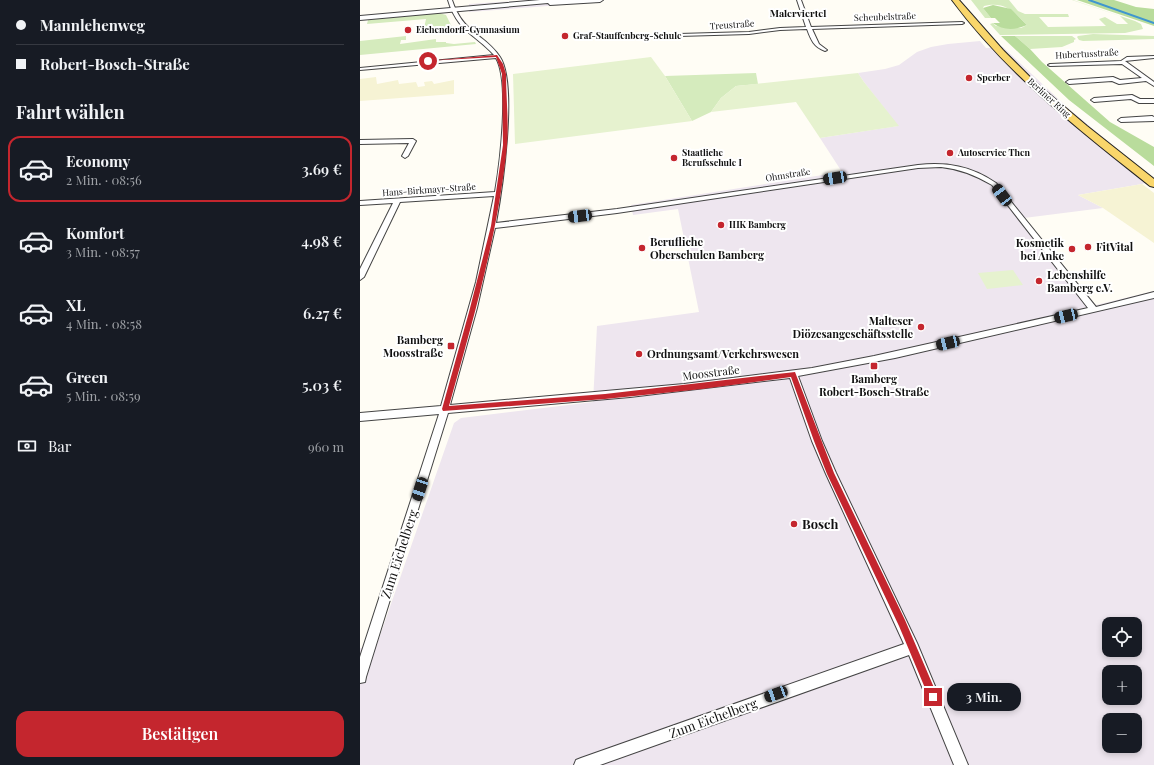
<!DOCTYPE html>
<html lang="de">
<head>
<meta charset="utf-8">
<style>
	:root { --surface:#171b24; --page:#20242c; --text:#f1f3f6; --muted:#9ea1a6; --line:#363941; --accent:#c4262e }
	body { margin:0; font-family:"Playfair Display",serif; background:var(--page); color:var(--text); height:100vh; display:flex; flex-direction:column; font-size:15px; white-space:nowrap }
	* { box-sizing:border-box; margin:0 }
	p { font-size:13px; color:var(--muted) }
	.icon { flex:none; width:22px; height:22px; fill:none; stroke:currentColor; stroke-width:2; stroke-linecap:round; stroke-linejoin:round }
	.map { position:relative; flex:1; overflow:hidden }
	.panel { display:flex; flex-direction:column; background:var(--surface); width:360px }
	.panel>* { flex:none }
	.guide { display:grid; align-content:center; height:88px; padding:0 16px; background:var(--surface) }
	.fabs { position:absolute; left:742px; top:617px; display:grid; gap:8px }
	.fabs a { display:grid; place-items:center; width:40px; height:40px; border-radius:8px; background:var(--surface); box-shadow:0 2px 6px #0003; font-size:20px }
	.end { position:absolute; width:18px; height:18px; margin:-9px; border:5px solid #c4262e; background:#fff; box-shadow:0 0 0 2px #fff }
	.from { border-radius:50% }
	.bubble { position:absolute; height:28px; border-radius:12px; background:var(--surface); box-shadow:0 2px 6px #0003; font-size:13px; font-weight:600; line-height:28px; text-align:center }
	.car { position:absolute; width:12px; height:24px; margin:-12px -6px; border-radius:5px; box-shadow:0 0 3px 1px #0007; background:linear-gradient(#222 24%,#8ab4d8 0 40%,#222 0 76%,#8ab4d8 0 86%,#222 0) }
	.guide b { display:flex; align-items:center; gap:14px; height:38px; font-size:15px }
	.guide b+b { border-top:1px solid var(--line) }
	.guide i { width:10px; height:10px; background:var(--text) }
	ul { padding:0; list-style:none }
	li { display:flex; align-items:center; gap:12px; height:66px; margin:0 8px 6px; padding:0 8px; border:2px solid transparent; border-radius:12px }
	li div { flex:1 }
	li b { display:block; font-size:15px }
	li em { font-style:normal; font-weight:600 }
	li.current { border-color:var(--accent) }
	li>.icon { width:36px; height:36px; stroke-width:1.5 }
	h2 { padding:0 16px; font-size:18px; line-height:48px }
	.pay { display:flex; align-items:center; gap:10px; height:44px; padding:0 16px; font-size:15px }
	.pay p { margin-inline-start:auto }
	.primary-button { display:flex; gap:8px; margin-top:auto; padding:8px 16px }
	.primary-button a { flex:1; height:46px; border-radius:12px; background:var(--accent); color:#fff; font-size:16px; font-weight:600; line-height:46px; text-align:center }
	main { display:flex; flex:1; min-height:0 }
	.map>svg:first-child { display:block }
</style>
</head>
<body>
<main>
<section class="panel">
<div class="guide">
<b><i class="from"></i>Mannlehenweg</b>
<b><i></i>Robert-Bosch-Straße</b>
</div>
<h2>Fahrt wählen</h2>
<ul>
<li class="current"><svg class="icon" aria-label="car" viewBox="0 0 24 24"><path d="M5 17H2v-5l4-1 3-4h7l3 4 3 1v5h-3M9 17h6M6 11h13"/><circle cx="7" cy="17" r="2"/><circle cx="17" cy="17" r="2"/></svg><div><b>Economy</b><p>2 Min. · 08:56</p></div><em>3.69 €</em></li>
<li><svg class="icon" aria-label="car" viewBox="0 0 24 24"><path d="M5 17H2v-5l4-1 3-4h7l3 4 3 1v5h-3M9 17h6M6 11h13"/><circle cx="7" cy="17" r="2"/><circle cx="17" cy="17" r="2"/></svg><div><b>Komfort</b><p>3 Min. · 08:57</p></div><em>4.98 €</em></li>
<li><svg class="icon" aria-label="car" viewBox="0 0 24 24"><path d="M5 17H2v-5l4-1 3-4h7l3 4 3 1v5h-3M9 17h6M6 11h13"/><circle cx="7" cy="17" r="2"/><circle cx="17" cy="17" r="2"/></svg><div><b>XL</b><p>4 Min. · 08:58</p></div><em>6.27 €</em></li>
<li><svg class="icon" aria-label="car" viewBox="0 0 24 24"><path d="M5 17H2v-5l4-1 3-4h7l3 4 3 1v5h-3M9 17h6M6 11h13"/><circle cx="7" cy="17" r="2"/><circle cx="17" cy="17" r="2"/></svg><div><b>Green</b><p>5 Min. · 08:59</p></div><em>5.03 €</em></li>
</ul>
<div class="pay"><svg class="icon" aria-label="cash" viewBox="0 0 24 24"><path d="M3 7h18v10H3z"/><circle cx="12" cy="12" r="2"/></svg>Bar<p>960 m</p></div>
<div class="primary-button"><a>Bestätigen</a></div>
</section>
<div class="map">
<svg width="794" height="765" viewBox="0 0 794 765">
	<rect width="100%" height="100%" fill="#fffdf5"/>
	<g fill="#eee6ef" fill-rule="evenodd">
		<polygon points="169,0 227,0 228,3 109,12 109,4"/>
		<path d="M620,41L626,48L643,47L708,108L794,180L782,184L718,195L743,208L664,218L736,305L794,291V765H0V648L16,647L94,423L101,418L233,402L237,326L339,312L318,209L273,215L271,205L482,172L460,138L538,126L504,82L498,73L525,69L539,65L557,52L571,47L588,44ZM749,624H775V650H749ZM749,672H775V698H749ZM749,720H775V746H749Z"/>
	</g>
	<g fill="#f6f3d4">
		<polygon points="16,77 17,84 38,80 39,84 56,82 58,87 65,86 64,82 72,81 74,84 94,80 94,94 0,101 0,79"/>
		<polygon points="782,184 794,193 794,243 743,208 718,195"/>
	</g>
	<g fill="#d5ebbd">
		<path d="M611,0H649L658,11L665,14H708L709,17H679L688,27L746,26L739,19L745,17L757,24H768L760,16L712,0H713L775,21L781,24L783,29L765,33L640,35L630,24L633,23L636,26L661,28L667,25C654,12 645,1 624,6L623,8L631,18H625Z"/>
		<polygon points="79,13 86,15 92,27 81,28 81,26 64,28 66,19 7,24 8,20"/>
		<polygon points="733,34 794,36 794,39 723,41 719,40 717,37 718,36"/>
		<polygon points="46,36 46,40 41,40 40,44 76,39 76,42 86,42 86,43 94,44 115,42 116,44 0,55 0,41"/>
		<polygon points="655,36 712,36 716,39 714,40 714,42 702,47 670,49"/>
		<polygon points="396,73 398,84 376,86 361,98 351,112 332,121 305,76"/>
	</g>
	<g fill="#b9dc9c">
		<polygon points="717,0 754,0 776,7 794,9 794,26"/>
		<path d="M633,5L651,9L667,25C656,30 643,31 633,23H640L635,18H631L623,8Z"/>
		<polygon points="641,36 655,36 670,49 682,62 750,122 794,147 794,166 709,100"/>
	</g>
	<g fill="#e6f2cf">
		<polygon points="291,57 305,76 332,121 155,144 153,74"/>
		<polygon points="498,73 504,82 539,126 460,138 436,102 351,112 361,98 376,86"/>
		<polygon points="653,270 663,285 627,289 618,273"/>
	</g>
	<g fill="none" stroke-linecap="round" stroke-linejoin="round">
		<polyline stroke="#3f96cf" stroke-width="2" points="729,0 794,23"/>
		<g stroke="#444" stroke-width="2">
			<g id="minor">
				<path d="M88,0H92C103,34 124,33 140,57C158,84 142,191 136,223L257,209L558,165C587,162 611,166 636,183L736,307L794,292V298L535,358L438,376L462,441L476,473L557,643L608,765H594L549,655L240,765H214L216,760L221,758L544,644L466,474L452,441L430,378L270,397L88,413L6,677L5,682L0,683V657L79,414L0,421V413L81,406L116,282L134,196L40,202L4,277L0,280V269L33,203L0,205V201L135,192C140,163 150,82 136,58L0,70V68L134,55C115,34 97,31 88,0ZM581,167C600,169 615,175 632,185L728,308L514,356L452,368L324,384L90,405L117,308L135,228L257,213L558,168Z"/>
				<path d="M437,0H441L451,27L602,22L604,23L602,24L452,29L459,44L467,50L465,51C454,47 451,40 447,29L420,30L389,34L319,36L317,35L319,34L389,32L420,28L446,27Z"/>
				<polygon points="794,56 794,58 765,61 794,82 794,86 786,81 759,84 752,81 709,84 706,82 709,80 753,77 760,80 782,78 762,64 690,66 688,65 690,64 761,61 767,57"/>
				<polygon points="772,95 780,99 794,99 794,103 779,103 771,99 734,102 731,100 734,98"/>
				<polygon points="792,116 794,117 794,121 761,122 758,120 761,118"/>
				<polygon points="0,140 53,139 56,141 48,156 45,158 42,156 49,143 0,144"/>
			</g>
		</g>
		<g stroke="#444" stroke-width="2">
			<polygon id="tertiary" points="180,0 243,0 240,2 190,5 188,3 0,20 0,16"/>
		</g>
		<g stroke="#222" stroke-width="2">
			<path id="primary" d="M592,0H599L643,50L675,82L727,126L794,179V187L790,186C719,130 646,73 592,0Z"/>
		</g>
		<use href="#minor" fill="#fff" fill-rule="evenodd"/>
		<use href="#tertiary" fill="#fff" fill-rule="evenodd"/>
		<use href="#primary" fill="#f9d66b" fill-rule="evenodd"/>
	</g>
	<path fill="#c4262e" d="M137,55L143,64L146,74C146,97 149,123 147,146C138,235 113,320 89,406L245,394L435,372L474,473L545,620L578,697L576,700L573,701L570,700L539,626L467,474L454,441L431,377L342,389L245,399L83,411L82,409L109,312L131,226L143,145L142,74L136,57L66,61Z"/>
	<g fill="#c4262e" stroke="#fff" stroke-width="1.5">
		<circle cx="48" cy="30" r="4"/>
		<circle cx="205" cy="36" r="4"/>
		<circle cx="609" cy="78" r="4"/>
		<circle cx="590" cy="153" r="4"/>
		<circle cx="314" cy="158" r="4"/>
		<circle cx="361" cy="225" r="4"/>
		<circle cx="728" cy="247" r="4"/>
		<circle cx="282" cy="248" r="4"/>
		<circle cx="712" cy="249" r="4"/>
		<circle cx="679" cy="281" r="4"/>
		<circle cx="561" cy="327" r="4"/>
		<rect x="87" y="342" width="8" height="8" rx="2"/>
		<circle cx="279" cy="354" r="4"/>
		<rect x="510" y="362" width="8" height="8" rx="2"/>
		<circle cx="434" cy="524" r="4"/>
	</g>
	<g text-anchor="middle" stroke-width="4" stroke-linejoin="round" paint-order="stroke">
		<g font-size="9" fill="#111" stroke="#fff">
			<text transform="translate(525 17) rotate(-2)" y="3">Scheubelstraße</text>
			<text transform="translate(372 25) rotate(-4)" y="3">Treustraße</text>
			<text transform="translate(727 54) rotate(-3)" y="3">Hubertusstraße</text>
			<text transform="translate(689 98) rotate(42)" y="3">Berliner Ring</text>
			<text transform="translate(428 175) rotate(-9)" y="3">Ohmstraße</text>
			<text transform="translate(69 190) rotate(-4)" y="3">Hans-Birkmayr-Straße</text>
		</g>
		<g font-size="9" font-weight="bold" fill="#111" stroke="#fff" text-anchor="start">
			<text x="56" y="33">Eichendorff-Gymnasium</text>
			<text x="213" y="39">Graf-Stauffenberg-Schule</text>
			<text x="617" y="81">Sperber</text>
			<text x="322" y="156">Staatliche<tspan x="322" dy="10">Berufsschule I</tspan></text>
			<text x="598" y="156">Autoservice Then</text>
			<text x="369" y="228">IHK Bamberg</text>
		</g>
		<g font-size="10" font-weight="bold" fill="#111" stroke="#fff">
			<text x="438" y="17">Malerviertel</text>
		</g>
		<g font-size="11" font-weight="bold" fill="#111" stroke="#fff" text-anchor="start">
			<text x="290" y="246">Berufliche<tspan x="290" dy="13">Oberschulen Bamberg</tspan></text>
			<text x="704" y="247" text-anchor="end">Kosmetik<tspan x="704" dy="13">bei Anke</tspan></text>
			<text x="736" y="251">FitVital</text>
			<text x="687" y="279">Lebenshilfe<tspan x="687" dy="13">Bamberg e.V.</tspan></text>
			<text x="553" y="325" text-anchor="end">Malteser<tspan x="553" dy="13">Diözesangeschäftsstelle</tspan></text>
			<text x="83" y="344" text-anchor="end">Bamberg<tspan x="83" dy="13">Moosstraße</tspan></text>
			<text x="287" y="358">Ordnungsamt/Verkehrswesen</text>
			<text x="514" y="383" text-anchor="middle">Bamberg<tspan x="514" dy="13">Robert-Bosch-Straße</tspan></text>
		</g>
		<g font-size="11" fill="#111" stroke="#fff">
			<text transform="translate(351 373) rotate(-7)" y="4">Moosstraße</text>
		</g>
		<g font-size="13" font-weight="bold" fill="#111" stroke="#fff" text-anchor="start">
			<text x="442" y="529">Bosch</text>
		</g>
		<g font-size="13" fill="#111" stroke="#fff">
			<text transform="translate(39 554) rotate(-72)" y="5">Zum Eichelberg</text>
			<text transform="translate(353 718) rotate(-20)" y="5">Zum Eichelberg</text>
		</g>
	</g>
</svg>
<div class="fabs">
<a><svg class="icon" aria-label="locate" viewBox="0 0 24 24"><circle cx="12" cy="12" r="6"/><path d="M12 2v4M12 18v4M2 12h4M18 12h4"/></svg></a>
<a>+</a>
<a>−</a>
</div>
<i class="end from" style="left:68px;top:61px"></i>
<i class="end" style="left:573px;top:697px"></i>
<div class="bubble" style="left:587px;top:683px;width:74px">3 Min.</div>
<i class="car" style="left:475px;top:178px;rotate:261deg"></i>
<i class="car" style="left:642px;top:195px;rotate:323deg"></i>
<i class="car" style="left:220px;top:216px;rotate:263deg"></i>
<i class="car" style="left:706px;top:316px;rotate:257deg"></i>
<i class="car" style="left:588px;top:343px;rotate:257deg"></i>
<i class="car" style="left:60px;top:489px;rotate:198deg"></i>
<i class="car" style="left:416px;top:694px;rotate:250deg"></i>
</div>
</main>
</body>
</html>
